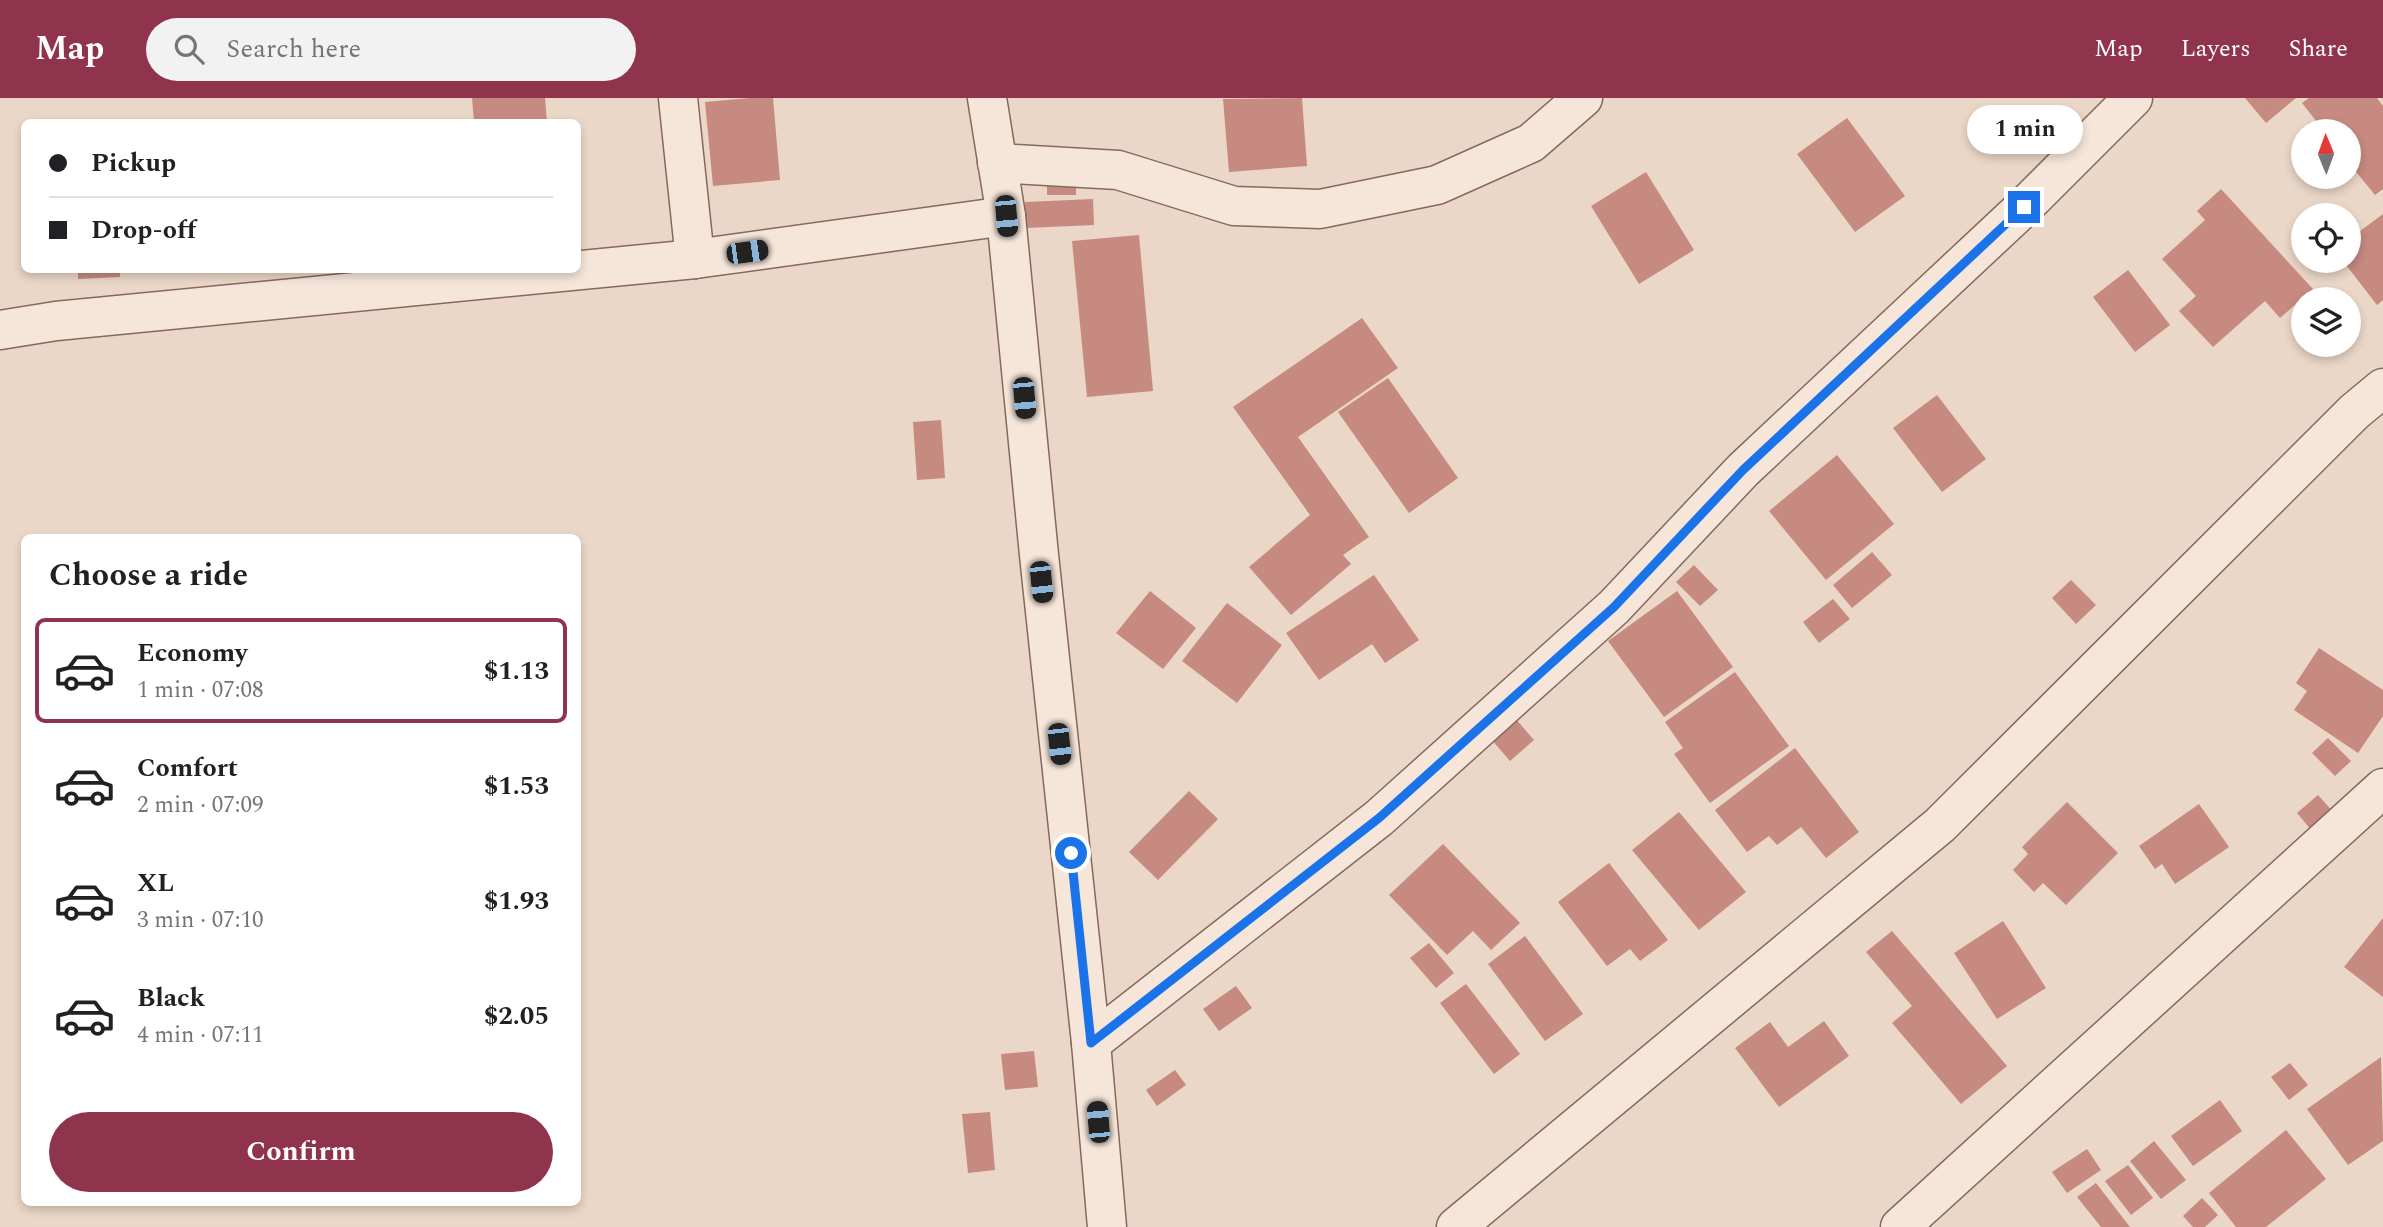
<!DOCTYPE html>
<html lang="en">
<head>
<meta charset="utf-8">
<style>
	:root { --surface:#fff; --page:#f2f2f2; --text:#202124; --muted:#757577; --line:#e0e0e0; --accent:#90334d }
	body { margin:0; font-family:Spectral,serif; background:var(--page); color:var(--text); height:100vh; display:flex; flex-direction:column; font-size:26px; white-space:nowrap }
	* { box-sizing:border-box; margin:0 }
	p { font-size:23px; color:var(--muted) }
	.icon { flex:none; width:38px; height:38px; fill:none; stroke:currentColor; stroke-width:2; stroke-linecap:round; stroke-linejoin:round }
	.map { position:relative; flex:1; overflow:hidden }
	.details { position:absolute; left:21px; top:436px; width:560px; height:672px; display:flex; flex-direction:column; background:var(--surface); border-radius:10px; box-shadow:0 4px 10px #0003 }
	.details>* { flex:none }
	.hud { position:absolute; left:21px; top:21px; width:560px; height:154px; border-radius:10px; box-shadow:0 4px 10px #0003; display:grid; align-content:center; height:154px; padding:0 28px; background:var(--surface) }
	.needle { width:46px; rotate:359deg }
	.buttons { position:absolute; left:2291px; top:21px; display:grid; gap:14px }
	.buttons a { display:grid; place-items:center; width:70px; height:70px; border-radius:50%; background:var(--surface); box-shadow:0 4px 10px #0003; font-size:35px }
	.end { position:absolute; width:32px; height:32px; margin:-16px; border:9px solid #1a73e8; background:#fff; box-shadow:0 0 0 4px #fff }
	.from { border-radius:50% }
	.bubble { position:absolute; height:49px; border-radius:24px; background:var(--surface); box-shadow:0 4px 10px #0003; font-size:23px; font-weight:700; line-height:49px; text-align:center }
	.car { position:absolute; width:21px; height:42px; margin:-21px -10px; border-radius:9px; box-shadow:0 0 5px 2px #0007; background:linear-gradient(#222 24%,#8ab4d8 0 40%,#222 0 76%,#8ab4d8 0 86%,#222 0) }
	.hud b { display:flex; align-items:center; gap:24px; height:66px; font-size:26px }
	.hud b+b { border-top:2px solid var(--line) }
	.hud i { width:18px; height:18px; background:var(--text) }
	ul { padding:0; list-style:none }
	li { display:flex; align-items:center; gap:21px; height:105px; margin:0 14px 10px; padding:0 14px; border:4px solid transparent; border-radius:10px }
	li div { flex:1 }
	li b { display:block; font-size:26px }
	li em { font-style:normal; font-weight:700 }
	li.active { border-color:var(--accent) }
	li>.icon { width:63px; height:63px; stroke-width:1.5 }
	h2 { padding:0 28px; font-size:32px; line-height:84px }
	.action { display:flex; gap:14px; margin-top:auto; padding:14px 28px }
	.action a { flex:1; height:80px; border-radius:42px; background:var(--accent); color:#fff; font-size:28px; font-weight:700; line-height:80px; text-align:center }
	header { display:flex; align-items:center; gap:42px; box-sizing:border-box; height:98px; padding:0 35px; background:var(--accent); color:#fff }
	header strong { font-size:33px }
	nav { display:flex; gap:38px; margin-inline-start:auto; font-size:24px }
	.search { width:490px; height:63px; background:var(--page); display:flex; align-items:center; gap:18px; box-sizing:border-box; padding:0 24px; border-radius:38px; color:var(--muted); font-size:26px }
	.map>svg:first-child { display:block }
</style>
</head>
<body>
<header>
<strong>Map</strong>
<div class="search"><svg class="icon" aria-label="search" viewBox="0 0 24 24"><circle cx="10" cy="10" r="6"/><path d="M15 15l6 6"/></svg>Search here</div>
<nav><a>Map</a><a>Layers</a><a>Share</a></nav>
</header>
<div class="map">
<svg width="2383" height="1129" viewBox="0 0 2383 1129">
	<rect width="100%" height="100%" fill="#ebd7c7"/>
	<g fill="#c68a80">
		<polygon points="472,0 545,0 547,24 474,24"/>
		<polygon points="750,0 773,0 780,82 713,88 705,4"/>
		<polygon points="1302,0 1307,68 1229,74 1223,1"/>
		<polygon points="2245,0 2296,0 2266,25"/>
		<polygon points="2309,0 2377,0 2383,8 2383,91 2375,97 2348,64 2348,33 2324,33 2302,5"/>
		<polygon points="1847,20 1905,98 1855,134 1797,56"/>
		<polygon points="1646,74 1694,152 1639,186 1591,108"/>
		<polygon points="1076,77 1076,97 1047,97 1047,78"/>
		<polygon points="2221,91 2313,191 2280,220 2265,203 2213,249 2179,213 2196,198 2162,161 2205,122 2197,113"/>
		<polygon points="1093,101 1094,127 1026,130 1025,104"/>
		<polygon points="2383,116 2383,202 2377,207 2343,163 2348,163 2348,142"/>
		<polygon points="1139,137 1153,293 1087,299 1072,143"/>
		<polygon points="78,172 120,172 120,179 78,181"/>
		<polygon points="2128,172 2170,227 2135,254 2093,199"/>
		<polygon points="1362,220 1398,270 1298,339 1369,439 1343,457 1351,466 1291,517 1249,469 1310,417 1233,309"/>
		<polygon points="1388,280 1458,380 1409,415 1338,314"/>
		<polygon points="1937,297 1986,361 1942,394 1893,330"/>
		<polygon points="941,322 945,380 917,382 913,324"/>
		<polygon points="1837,357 1894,426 1826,482 1769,413"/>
		<polygon points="1872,454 1892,477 1852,510 1833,487"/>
		<polygon points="1694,467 1718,492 1700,508 1676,484"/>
		<polygon points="1374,477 1419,542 1385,565 1372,546 1319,582 1286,535"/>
		<polygon points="2071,482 2096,507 2076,526 2052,500"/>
		<polygon points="1150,493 1196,530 1163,571 1116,535"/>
		<polygon points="1677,493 1733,569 1664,619 1608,543"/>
		<polygon points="1833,501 1850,521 1819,545 1803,524"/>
		<polygon points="1227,505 1282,547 1237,605 1182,563"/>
		<polygon points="2319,550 2383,592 2383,618 2358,655 2294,612 2307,593 2296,585"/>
		<polygon points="1735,574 1789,648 1710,705 1674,656 1683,650 1665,624"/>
		<polygon points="1515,620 1534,642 1510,663 1491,641"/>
		<polygon points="2328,640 2351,663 2335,678 2312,655"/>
		<polygon points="1795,650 1859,734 1826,760 1801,729 1777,747 1769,738 1747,754 1715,712"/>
		<polygon points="1189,693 1218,721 1158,782 1129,754"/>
		<polygon points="2318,697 2334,715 2312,733 2297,715"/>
		<polygon points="2067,704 2118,755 2066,807 2043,785 2034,794 2013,772 2028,756 2022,749"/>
		<polygon points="2199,706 2229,749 2175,786 2162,766 2155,771 2139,748"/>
		<polygon points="1679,714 1746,794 1699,832 1632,752"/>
		<polygon points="1443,746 1520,825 1491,852 1473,833 1447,857 1389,797"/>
		<polygon points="1609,765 1668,842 1640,863 1630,851 1607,868 1558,804"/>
		<polygon points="2383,820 2383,899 2344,869"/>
		<polygon points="2003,823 2046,890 1997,921 1954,855"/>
		<polygon points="1892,833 2007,968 1961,1006 1892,925 1912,908 1866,854"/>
		<polygon points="1525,838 1583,916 1545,943 1488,866"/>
		<polygon points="1429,845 1454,875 1436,890 1410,860"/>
		<polygon points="1466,886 1520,956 1494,976 1440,905"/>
		<polygon points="1236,888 1252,910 1219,933 1203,911"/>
		<polygon points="1824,923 1849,958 1779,1009 1735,950 1770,924 1788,949"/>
		<polygon points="1034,953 1038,989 1005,992 1001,956"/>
		<polygon points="2381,959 2383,1043 2348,1067 2307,1011"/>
		<polygon points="2290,965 2308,987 2289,1002 2271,979"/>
		<polygon points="1175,972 1186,987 1157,1008 1146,992"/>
		<polygon points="2220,1002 2242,1033 2193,1068 2171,1038"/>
		<polygon points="990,1014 995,1072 968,1075 962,1016"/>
		<polygon points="2286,1032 2326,1081 2266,1129 2236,1129 2209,1095"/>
		<polygon points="2154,1043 2186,1082 2161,1101 2130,1063"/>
		<polygon points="2087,1051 2101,1072 2067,1095 2052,1074"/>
		<polygon points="2128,1067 2153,1100 2131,1117 2105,1083"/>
		<polygon points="2096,1085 2130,1129 2101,1129 2077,1099"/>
		<polygon points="2202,1100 2218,1117 2205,1129 2193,1129 2183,1118"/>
	</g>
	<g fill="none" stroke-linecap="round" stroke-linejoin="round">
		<g stroke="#86685e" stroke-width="41">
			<g id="minor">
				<polyline points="678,0 695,161"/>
				<polyline points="987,0 1006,118 1039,457 1091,945 1107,1129"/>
				<polyline points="997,65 1118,72 1234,108 1320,111 1437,87 1531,45 1583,0"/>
				<polyline points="0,232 56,223 695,161 1006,118"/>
				<polyline points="1091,945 1379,720 1614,509 1743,372 2024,109 2133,0"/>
				<polyline points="1456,1129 1940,727 2354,314 2383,290"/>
				<polyline points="1900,1129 2383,690"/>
			</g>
		</g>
		<use href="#minor" stroke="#f6e6da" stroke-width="38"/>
	</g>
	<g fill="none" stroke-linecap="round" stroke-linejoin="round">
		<polyline stroke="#1a73e8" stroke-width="9" points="1071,755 1091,945 1379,720 1575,544 1614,509 1743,372 2024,109"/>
	</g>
</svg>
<div class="buttons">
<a><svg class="needle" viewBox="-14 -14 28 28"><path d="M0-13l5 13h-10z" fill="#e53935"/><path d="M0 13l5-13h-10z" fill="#757577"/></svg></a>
<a><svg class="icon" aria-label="locate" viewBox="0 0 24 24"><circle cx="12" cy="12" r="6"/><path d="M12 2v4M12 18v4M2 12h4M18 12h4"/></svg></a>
<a><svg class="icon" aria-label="layers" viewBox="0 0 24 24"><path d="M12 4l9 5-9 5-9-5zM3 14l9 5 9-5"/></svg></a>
</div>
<i class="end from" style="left:1071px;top:755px"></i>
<i class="end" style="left:2024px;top:109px"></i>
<div class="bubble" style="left:1967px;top:7px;width:116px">1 min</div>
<i class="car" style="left:1006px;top:118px;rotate:175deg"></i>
<i class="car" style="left:747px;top:154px;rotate:82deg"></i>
<i class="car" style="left:1024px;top:300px;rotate:175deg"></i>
<i class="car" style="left:1041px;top:484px;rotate:174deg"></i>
<i class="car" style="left:1059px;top:646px;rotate:174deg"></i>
<i class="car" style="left:1098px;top:1024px;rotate:355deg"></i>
<div class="hud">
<b><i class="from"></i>Pickup</b>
<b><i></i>Drop-off</b>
</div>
<section class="details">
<h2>Choose a ride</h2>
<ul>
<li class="active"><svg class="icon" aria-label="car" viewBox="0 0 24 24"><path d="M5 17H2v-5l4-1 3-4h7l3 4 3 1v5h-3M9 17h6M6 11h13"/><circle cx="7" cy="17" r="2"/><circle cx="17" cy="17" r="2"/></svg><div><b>Economy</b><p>1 min · 07:08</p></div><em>$1.13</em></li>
<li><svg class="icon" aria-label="car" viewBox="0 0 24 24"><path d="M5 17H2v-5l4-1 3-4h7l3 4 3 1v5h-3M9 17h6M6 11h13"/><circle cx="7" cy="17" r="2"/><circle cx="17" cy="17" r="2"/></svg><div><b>Comfort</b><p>2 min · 07:09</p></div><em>$1.53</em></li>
<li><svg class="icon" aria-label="car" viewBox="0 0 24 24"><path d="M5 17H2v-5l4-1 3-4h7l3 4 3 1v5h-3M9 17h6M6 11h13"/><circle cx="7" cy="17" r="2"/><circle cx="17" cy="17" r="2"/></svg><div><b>XL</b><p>3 min · 07:10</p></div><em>$1.93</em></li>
<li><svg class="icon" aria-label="car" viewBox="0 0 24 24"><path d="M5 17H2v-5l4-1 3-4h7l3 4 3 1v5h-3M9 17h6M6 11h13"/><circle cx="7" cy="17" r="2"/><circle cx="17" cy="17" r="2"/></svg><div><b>Black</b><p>4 min · 07:11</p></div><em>$2.05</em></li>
</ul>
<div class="action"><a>Confirm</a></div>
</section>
</div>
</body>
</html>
